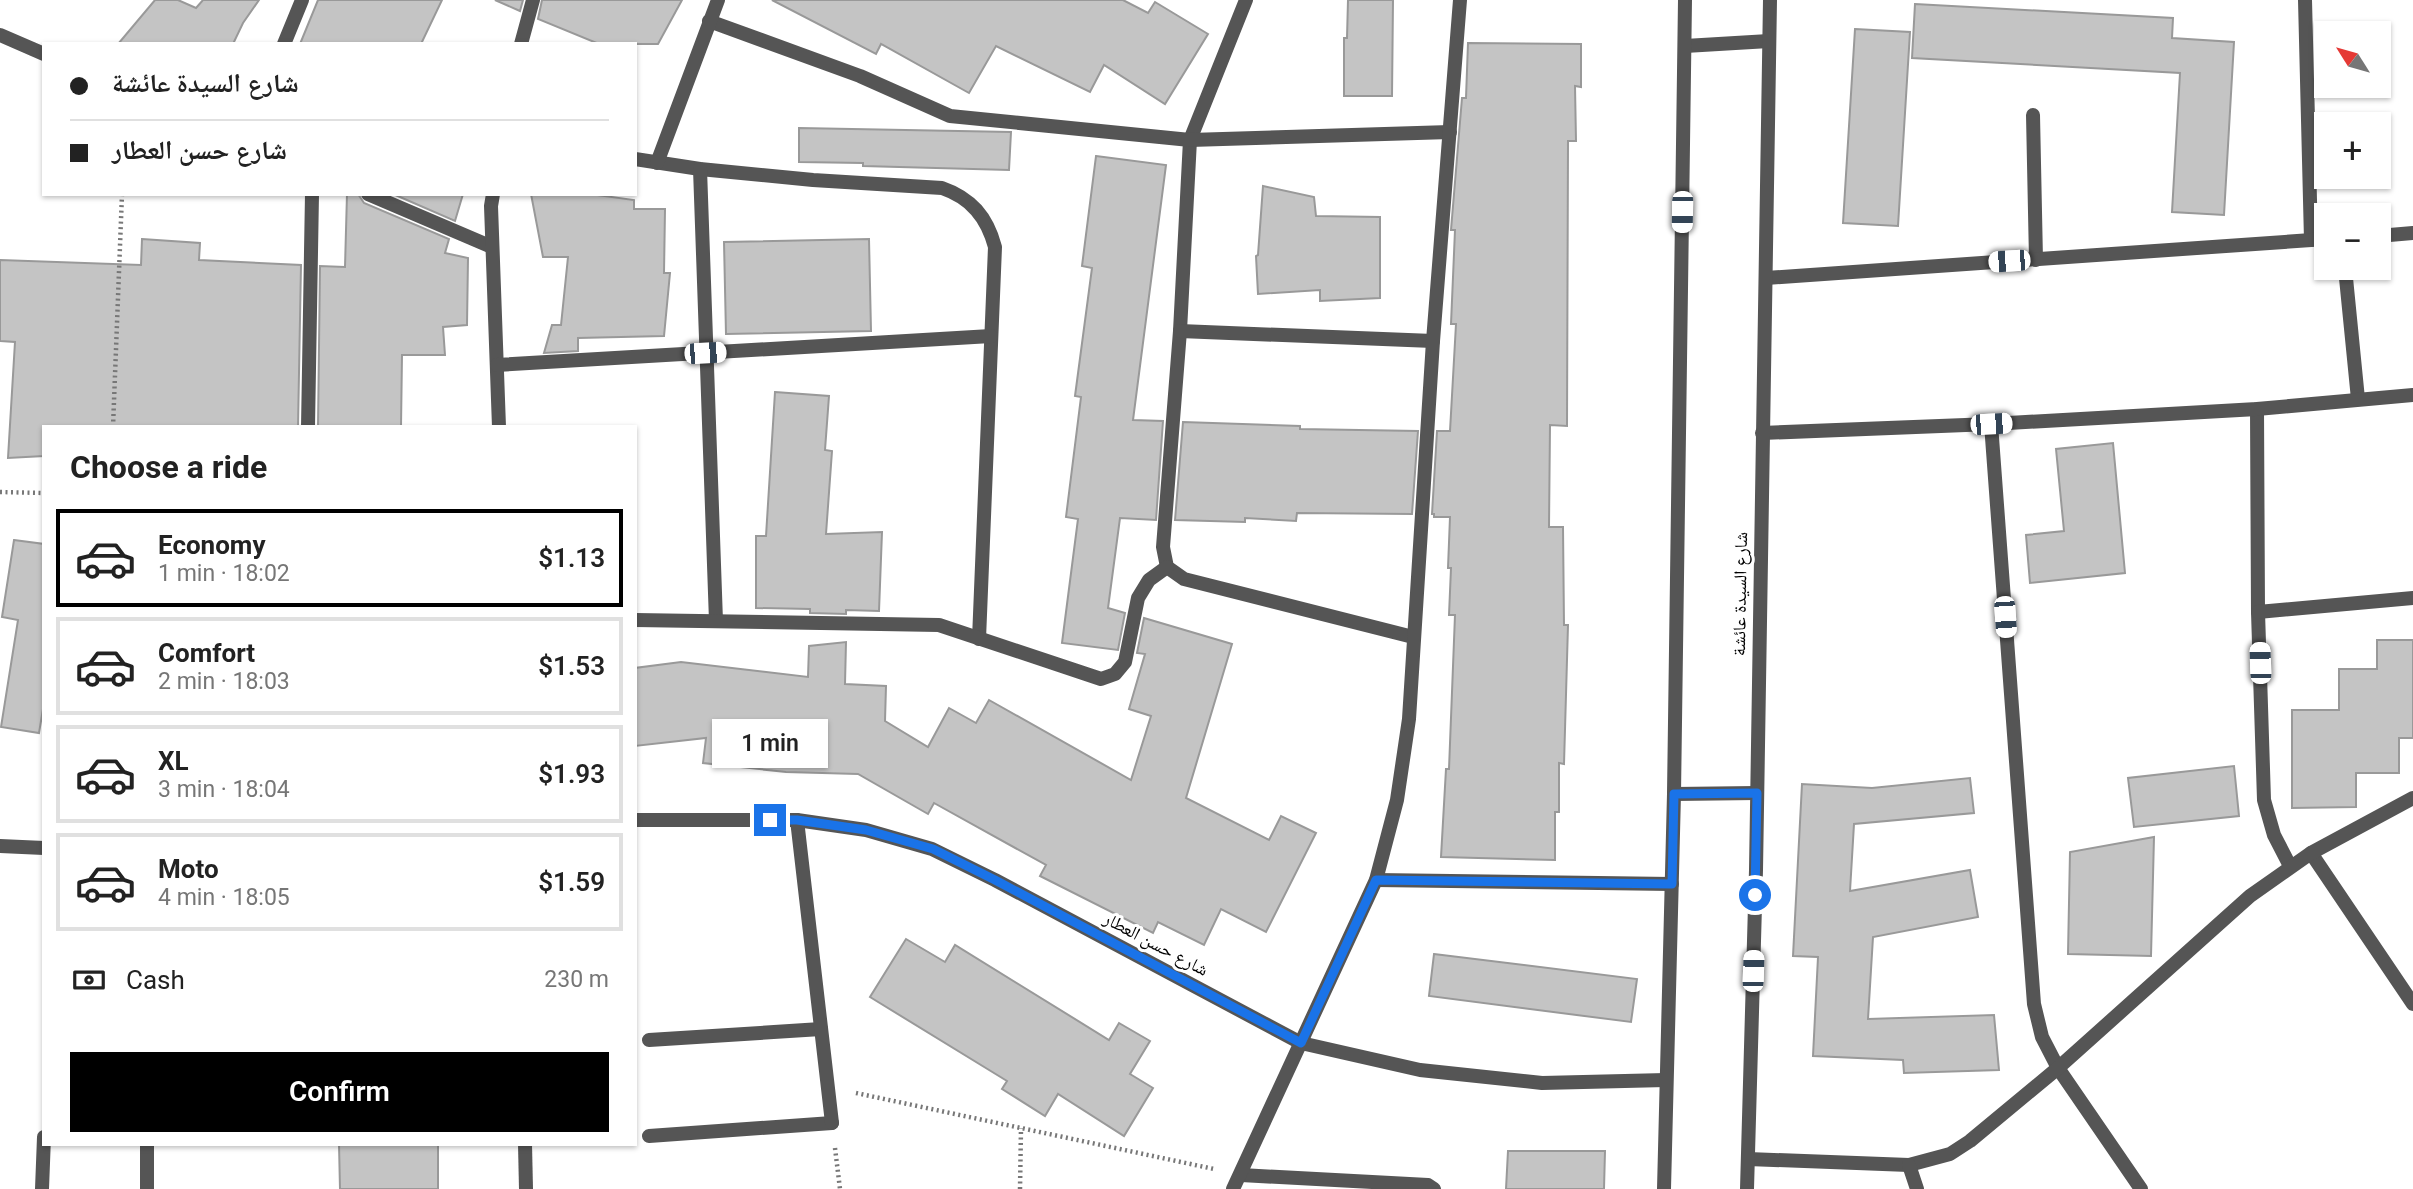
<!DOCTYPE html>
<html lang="en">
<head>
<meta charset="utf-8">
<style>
	:root { --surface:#fff; --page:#f2f2f2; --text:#222; --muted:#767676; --line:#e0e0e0; --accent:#000 }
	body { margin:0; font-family:Roboto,"Noto Naskh Arabic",sans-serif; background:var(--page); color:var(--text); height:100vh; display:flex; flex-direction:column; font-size:26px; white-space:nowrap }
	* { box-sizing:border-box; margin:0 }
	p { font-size:23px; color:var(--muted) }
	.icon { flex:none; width:38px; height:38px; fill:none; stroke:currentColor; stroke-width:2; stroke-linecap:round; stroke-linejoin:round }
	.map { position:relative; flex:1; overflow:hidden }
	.sheet { position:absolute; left:42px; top:425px; width:595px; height:721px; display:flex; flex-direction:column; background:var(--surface); border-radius:0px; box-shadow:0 2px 5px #0004 }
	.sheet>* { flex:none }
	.banner { position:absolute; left:42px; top:42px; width:595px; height:154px; border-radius:0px; box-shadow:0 2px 5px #0004; display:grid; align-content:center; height:154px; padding:0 28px; background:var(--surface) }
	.needle { width:46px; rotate:307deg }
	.buttons { position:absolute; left:2314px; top:21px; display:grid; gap:14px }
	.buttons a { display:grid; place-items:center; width:77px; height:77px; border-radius:0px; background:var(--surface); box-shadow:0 2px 5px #0004; font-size:35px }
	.end { position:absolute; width:32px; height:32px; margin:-16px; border:9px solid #1a73e8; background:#fff; box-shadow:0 0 0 4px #fff }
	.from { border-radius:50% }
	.bubble { position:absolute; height:49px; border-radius:0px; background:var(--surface); box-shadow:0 2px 5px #0004; font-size:23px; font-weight:600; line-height:49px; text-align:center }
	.car { position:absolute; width:21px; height:42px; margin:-21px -10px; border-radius:9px; box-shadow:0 0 5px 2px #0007; background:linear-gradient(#fff 24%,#345 0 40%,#fff 0 76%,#345 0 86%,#fff 0) }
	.banner b { display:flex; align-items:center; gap:24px; height:66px; font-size:26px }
	.banner b+b { border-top:2px solid var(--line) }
	.banner i { width:18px; height:18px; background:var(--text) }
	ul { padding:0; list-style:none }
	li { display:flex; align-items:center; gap:21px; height:98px; margin:0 14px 10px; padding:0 14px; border:4px solid var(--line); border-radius:0px }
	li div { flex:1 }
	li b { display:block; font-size:26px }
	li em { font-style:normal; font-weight:600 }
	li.selected { border-color:var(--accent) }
	li>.icon { width:63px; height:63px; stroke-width:1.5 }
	h2 { padding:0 28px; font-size:32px; line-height:84px }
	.pay { display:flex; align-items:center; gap:18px; height:77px; padding:0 28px; font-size:26px }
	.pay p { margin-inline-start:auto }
	.action { display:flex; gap:14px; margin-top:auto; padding:14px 28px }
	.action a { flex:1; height:80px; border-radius:0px; background:var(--accent); color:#fff; font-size:28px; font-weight:600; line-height:80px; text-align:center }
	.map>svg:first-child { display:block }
</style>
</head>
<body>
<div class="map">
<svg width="2413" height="1189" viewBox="0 0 2413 1189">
	<rect width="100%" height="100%" fill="#fff"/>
	<g fill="#c4c4c4" stroke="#999" stroke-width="2">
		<polygon points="155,0 178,0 196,8 203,0 259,0 243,23 233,44 118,44"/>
		<polygon points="318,0 442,0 421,44 300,44"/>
		<polygon points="495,0 523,0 520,11"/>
		<polygon points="542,0 682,0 658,44 599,44 538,19"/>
		<polygon points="772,0 1123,0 1148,13 1155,2 1208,34 1165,104 1104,65 1090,92 996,46 969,93 881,44 876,54"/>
		<polygon points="1348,0 1393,0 1392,96 1344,96 1344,38 1347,38"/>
		<polygon points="1915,4 2173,18 2172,38 2234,42 2224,215 2172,212 2180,73 1912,58"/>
		<polygon points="1855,29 1910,32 1898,226 1843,223"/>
		<polygon points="1468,43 1581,44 1581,87 1575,86 1576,141 1568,141 1567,426 1550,425 1549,527 1563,527 1564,625 1568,625 1564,764 1559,763 1559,812 1555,812 1555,860 1441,857 1446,769 1449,769 1455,615 1449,615 1451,568 1448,568 1450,517 1434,517 1434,514 1432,514 1437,431 1450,431 1456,324 1451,324 1455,230 1451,230 1462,98 1466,98"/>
		<polygon points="799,128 1011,132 1009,170 863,166 863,163 799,162"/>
		<polygon points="1096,156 1166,165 1133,420 1163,421 1156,520 1120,518 1108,608 1125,613 1118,650 1062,643 1078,519 1066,517 1081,397 1075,396 1092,268 1082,266"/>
		<polygon points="1263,186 1314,197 1316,216 1380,217 1380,298 1320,301 1320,290 1258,294 1256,256 1258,255"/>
		<polygon points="347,194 358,194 364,203 449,239 445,253 468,258 467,325 443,327 445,355 402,355 401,427 318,427 320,266 345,267"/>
		<polygon points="393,194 463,194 455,221"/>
		<polygon points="531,194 590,194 634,200 634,209 665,209 664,273 670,273 664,336 578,338 578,351 544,353 552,325 561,325 568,257 543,257"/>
		<polygon points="142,239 200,243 199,260 301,265 298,427 44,427 44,456 8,458 15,342 0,341 0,260 141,265"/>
		<polygon points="869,239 871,331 726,334 724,242"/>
		<polygon points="775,392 829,396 825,450 832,451 826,534 882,532 879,611 846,610 846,614 810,613 810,609 756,608 756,536 766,536"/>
		<polygon points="1183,422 1300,426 1300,429 1418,431 1412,514 1297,513 1296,521 1245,518 1245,522 1175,520"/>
		<polygon points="2113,443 2125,573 2030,583 2026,535 2064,531 2056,449"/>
		<polygon points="14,540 44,544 44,703 39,733 1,727 18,620 2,617"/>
		<polygon points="1144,618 1232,644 1186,798 1269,840 1281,816 1316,833 1266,932 1221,909 1204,945 1158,922 1153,933 1040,876 1046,865 934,803 928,814 858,774 786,772 703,763 706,738 635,746 635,668 681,662 808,677 809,646 846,642 845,684 886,686 885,721 928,747 949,708 976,723 989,700 1131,780 1151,716 1129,709 1145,654 1137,653"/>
		<polygon points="2377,640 2413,640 2413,738 2399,738 2399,773 2356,773 2356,807 2292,808 2292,710 2339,710 2339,669 2377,669"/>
		<polygon points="2234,766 2239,816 2134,827 2128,778"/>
		<polygon points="1970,778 1974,813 1854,824 1850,891 1970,870 1978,917 1873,937 1868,1019 1994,1015 1999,1070 1904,1073 1903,1060 1813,1056 1818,957 1793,956 1802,784 1872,788"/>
		<polygon points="2154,837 2151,956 2068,954 2070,852"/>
		<polygon points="906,939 945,962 955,945 1109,1040 1119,1023 1150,1041 1130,1074 1153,1088 1124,1136 1058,1094 1045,1116 1002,1089 1007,1081 870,997"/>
		<polygon points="1434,954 1637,979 1631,1022 1429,996"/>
		<polygon points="339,1144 438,1144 438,1189 340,1189"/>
		<polygon points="1508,1151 1605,1151 1604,1189 1506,1189"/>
	</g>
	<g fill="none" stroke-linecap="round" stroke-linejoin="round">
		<g stroke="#777" stroke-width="4.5" stroke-dasharray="2 3.5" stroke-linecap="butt">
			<polyline points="113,427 122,194"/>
			<polyline points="0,492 44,493"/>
			<polyline points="856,1093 1214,1169"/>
			<polyline points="835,1148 840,1189"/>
			<polyline points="1020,1189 1021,1128"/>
		</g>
		<g stroke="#555" stroke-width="14">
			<polyline points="2033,115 2036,260"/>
			<polyline points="649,1040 821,1029"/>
			<polyline points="649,1136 832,1123"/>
			<polyline points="42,1189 44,1137"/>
		</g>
		<g stroke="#555" stroke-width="14">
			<polyline points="1246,0 1190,140 1180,331 1163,547 1167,567 1184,579 1413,637"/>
			<polyline points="2305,0 2311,240"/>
			<polyline points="709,21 860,76 950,116 1190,140 1450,132"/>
			<polyline points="0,35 44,54"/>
			<polyline points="284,44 302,0"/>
			<polyline points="521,44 533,0"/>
			<path d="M635,159L700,169L813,180L942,188C971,198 987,217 995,247L979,639"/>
			<polyline points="657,163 718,0"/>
			<polyline points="700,169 716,621"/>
			<polyline points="368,194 492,247"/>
			<polyline points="493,194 491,206 499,427"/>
			<polyline points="2378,236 2413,233"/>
			<polyline points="2345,268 2358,399"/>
			<polyline points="1766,278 2326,239"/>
			<polyline points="1180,331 1433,341"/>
			<polyline points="497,365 991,336"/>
			<polyline points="2257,409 2258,612 2264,800 2274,835 2290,866"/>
			<polyline points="1991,424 2034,1004 2042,1037 2058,1068 2141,1189"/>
			<polyline points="308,427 312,194"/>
			<polyline points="1762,433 1991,424 2257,409 2413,395"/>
			<polyline points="2258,612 2413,598"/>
			<polyline points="635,620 939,625 1101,679 1115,674 1125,662 1138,598 1149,580 1167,567"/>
			<polyline points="635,820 797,820 866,830 932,849 995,880 1301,1043 1420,1070 1542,1083 1666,1080"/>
			<polyline points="797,820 832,1123"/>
			<polyline points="0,846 44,848"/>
			<polyline points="2311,853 2413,1004"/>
			<polyline points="1376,880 1672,884"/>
			<polyline points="147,1144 147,1189"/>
			<polyline points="525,1144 526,1189"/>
			<polyline points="1748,1159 1909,1165 1950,1154 1970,1141 2058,1068 2250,896 2311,853 2413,798"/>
			<polyline points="1909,1165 1917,1189"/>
			<polyline points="1241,1175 1428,1185 1434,1189"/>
			<polyline points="1233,1189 1376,880 1397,800 1409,719 1433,341 1460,0"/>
		</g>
		<g stroke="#555" stroke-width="14">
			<polyline points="1685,46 1769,41"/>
			<polyline points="1674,794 1757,793"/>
			<polyline points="1664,1189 1674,794 1685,0"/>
			<polyline points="1747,1189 1756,870 1770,0"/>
		</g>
	</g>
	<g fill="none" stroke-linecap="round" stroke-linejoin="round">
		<polyline stroke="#1a73e8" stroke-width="9" points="770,820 797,820 866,830 933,849 995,880 1301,1043 1376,880 1672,884 1674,794 1757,793 1755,895"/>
	</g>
	<g text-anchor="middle" stroke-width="6" stroke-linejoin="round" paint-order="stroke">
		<g font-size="18" fill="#000" stroke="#fff">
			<text transform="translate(1740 594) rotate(-89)" y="6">شارع السيدة عائشة</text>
			<text transform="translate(1156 944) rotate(28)" y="6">شارع حسن العطار</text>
		</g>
	</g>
</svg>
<div class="buttons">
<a><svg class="needle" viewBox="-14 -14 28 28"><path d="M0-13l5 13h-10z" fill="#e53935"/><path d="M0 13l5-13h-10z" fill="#767676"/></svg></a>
<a>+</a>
<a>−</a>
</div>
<i class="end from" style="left:1755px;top:895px"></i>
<i class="end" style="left:770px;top:820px"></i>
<div class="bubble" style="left:712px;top:719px;width:116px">1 min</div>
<i class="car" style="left:1682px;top:212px;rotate:181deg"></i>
<i class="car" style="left:2009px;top:261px;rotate:266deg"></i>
<i class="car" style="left:705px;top:353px;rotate:87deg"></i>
<i class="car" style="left:1991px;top:424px;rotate:87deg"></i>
<i class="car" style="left:2005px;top:617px;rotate:176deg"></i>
<i class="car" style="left:2260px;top:663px;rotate:358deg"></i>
<i class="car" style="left:1753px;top:971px;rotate:2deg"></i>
<div class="banner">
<b><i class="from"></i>شارع السيدة عائشة</b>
<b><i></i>شارع حسن العطار</b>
</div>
<section class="sheet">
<h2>Choose a ride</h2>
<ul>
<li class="selected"><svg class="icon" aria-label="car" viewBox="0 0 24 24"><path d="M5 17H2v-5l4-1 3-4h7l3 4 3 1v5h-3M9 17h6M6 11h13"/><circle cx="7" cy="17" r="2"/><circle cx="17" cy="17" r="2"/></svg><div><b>Economy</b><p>1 min · 18:02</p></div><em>$1.13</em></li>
<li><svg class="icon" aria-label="car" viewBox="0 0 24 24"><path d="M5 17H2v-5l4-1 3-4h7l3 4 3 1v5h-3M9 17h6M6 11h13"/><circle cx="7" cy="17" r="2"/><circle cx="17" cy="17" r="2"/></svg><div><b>Comfort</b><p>2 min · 18:03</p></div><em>$1.53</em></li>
<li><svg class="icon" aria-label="car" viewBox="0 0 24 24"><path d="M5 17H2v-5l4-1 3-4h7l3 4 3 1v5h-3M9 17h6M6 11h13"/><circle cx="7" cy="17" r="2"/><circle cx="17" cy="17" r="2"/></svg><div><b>XL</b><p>3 min · 18:04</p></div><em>$1.93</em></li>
<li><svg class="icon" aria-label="car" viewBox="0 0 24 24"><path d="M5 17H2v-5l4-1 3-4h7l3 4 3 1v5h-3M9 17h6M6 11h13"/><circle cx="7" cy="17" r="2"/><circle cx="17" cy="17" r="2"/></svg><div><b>Moto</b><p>4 min · 18:05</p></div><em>$1.59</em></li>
</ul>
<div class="pay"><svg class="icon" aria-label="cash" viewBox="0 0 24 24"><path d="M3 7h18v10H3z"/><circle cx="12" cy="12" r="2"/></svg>Cash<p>230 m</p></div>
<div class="action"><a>Confirm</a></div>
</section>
</div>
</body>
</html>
